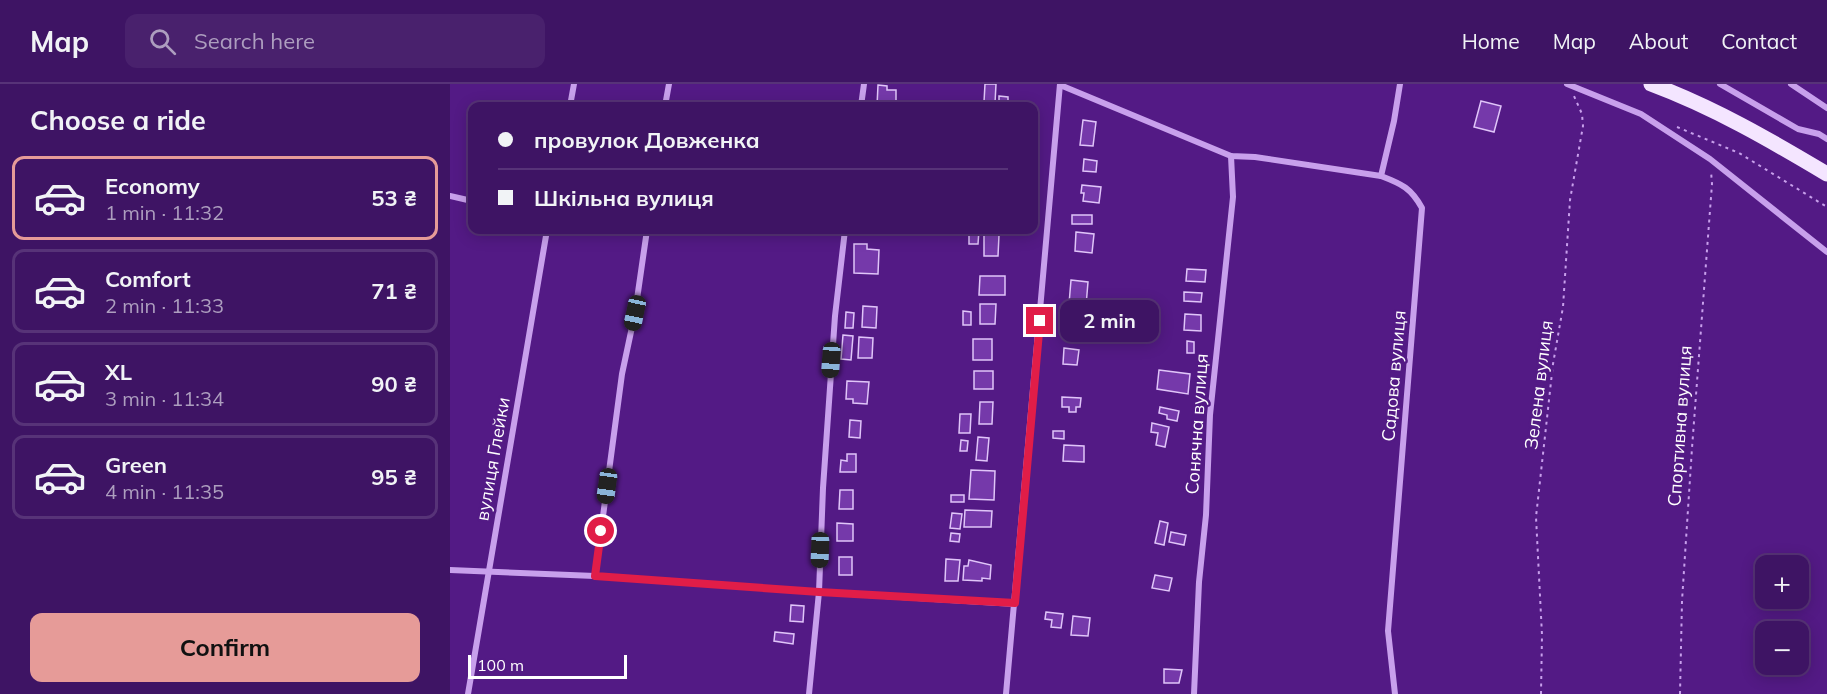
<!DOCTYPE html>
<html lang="en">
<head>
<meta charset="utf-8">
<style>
	:root { --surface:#3e1464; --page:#49216d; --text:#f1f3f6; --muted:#ad9ebf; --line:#573378; --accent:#e69b98 }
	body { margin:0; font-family:Mulish,sans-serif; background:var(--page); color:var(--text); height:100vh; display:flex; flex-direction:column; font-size:22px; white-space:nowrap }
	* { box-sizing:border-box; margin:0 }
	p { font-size:20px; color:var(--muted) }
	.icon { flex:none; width:33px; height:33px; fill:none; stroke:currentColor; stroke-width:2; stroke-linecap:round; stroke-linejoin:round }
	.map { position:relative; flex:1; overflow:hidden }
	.drawer { display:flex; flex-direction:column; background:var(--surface); width:450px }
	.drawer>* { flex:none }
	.banner { position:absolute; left:18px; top:18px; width:570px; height:132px; border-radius:12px; box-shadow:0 3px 15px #0003,0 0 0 2px var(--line); display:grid; align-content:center; height:132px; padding:0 30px; background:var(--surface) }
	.buttons { position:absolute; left:1305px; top:471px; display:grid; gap:12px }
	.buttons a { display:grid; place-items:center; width:54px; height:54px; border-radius:12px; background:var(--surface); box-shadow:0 3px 15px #0003,0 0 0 2px var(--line); font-size:30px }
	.scale { position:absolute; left:18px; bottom:15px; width:159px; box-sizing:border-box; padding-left:6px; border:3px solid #fff; border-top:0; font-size:16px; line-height:21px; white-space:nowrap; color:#fff; -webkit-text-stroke:4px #531a85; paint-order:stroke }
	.end { position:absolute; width:27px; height:27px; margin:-14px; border:8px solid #e11d48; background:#fff; box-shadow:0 0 0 3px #fff }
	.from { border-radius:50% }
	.bubble { position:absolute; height:42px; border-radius:12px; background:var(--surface); box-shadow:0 3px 15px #0003,0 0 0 2px var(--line); font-size:20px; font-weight:700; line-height:42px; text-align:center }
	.car { position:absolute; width:18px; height:36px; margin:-18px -9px; border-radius:8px; box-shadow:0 0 4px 2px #0007; background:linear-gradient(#222 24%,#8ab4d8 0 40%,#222 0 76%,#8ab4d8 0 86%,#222 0) }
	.banner b { display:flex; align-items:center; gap:21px; height:57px; font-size:22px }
	.banner b+b { border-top:2px solid var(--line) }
	.banner i { width:15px; height:15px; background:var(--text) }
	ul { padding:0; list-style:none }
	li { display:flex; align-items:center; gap:18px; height:84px; margin:0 12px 9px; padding:0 18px; border:3px solid var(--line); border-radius:12px }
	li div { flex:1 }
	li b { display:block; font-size:22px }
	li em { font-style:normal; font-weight:700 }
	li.current { border-color:var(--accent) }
	li>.icon { width:54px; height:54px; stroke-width:1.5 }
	h2 { padding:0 30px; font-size:27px; line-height:72px }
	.button { display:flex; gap:12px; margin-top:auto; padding:12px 30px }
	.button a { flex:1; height:69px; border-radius:12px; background:var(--accent); color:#111; font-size:24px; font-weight:700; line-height:69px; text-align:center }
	header { display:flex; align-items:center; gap:36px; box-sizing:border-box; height:84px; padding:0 30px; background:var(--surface); border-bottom:2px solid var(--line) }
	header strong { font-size:28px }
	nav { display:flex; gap:33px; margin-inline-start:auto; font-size:21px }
	.search { width:420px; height:54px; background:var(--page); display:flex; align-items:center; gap:15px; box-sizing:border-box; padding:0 21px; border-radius:12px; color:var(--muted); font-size:22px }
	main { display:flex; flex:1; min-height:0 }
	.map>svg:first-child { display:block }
</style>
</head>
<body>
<header>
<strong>Map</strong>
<div class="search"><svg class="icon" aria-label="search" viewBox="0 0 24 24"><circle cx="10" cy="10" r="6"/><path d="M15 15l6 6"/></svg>Search here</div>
<nav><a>Home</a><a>Map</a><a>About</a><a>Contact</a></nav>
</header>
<main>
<section class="drawer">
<h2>Choose a ride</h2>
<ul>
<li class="current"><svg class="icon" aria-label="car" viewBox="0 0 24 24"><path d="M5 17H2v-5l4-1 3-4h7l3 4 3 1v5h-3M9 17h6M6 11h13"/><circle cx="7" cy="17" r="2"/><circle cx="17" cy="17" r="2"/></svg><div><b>Economy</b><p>1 min · 11:32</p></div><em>53 ₴</em></li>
<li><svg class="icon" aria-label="car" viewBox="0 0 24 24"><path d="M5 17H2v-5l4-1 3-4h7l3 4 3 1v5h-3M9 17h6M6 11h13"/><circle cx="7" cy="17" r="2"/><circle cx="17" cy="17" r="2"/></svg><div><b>Comfort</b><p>2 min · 11:33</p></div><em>71 ₴</em></li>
<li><svg class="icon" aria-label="car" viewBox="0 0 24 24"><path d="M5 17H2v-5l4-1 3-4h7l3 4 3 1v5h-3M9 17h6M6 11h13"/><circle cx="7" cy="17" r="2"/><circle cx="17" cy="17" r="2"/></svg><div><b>XL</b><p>3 min · 11:34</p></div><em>90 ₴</em></li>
<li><svg class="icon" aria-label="car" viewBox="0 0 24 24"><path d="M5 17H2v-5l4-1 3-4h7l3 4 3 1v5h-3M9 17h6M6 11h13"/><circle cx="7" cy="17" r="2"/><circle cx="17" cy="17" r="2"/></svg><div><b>Green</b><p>4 min · 11:35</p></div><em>95 ₴</em></li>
</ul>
<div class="button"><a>Confirm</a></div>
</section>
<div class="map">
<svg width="1377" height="610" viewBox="0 0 1377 610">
	<rect width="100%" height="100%" fill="#531a85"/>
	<g fill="#7539aa" stroke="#e0c5f9" stroke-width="1.5">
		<polygon points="535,0 546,0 545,19 534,18"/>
		<polygon points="428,1 437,2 437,6 446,6 446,20 436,19 436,22 427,22"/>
		<polygon points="549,12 558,13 558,22 549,22"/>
		<polygon points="1031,17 1051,22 1044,48 1024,43"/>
		<polygon points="633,36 646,38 643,62 630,61"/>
		<polygon points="634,75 647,77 646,88 633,87"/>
		<polygon points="632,101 651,103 649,119 633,117 634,109 631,109"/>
		<rect x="622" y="131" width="20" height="9"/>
		<polygon points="519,146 529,146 528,160 519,160"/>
		<polygon points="626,148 644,150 642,169 625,167"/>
		<polygon points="534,151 549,151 548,172 534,172"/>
		<polygon points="404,160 417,160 417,165 429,166 428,190 404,189"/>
		<polygon points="737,185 756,186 755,198 736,197"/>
		<polygon points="530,192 555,192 555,211 529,211"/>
		<polygon points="621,196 638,198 636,222 619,220"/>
		<polygon points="734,208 752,209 751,218 734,217"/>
		<polygon points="530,220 546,220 545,240 530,240"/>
		<polygon points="413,222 427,223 426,244 412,243"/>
		<polygon points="513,227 521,228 521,241 513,241"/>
		<polygon points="396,228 404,229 403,244 395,244"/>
		<polygon points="735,230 751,231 751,247 734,246"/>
		<polygon points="393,251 403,252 401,276 391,275"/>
		<polygon points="409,253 423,254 422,274 408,274"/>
		<rect x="523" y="255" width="19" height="21"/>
		<polygon points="737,257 744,258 744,269 737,269"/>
		<polygon points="614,264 629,266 627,281 613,280"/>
		<polygon points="709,286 740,290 738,310 707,305"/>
		<rect x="524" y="287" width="19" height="18"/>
		<polygon points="397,297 419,298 417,320 403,319 403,315 396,315"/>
		<polygon points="612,313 631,314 630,323 626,323 626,328 619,328 619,323 612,323"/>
		<polygon points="530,318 543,318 542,340 529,340"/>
		<polygon points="710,323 729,327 727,337 717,335 717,331 709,329"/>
		<polygon points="510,330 521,330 520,349 509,349"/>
		<polygon points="400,336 411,337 410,354 399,353"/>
		<polygon points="702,339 719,343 715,363 706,361 708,349 701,348"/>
		<polygon points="603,347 614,347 614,355 603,354"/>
		<polygon points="528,353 539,354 537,377 526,376"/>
		<polygon points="511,356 518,357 517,367 510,367"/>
		<polygon points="614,361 634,362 634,378 613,377"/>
		<polygon points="397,370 406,370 406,388 390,388 391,376 397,377"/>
		<polygon points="521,386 545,387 544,416 519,415"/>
		<polygon points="390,406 403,406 403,425 389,425"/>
		<rect x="501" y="411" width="13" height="7"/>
		<polygon points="515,426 542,427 541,443 514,443"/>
		<polygon points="502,429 512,430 510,445 500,444"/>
		<polygon points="710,437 718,439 714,461 705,459"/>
		<polygon points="387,439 403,440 403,457 387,457"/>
		<polygon points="721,448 736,451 734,461 719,458"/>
		<polygon points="501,449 510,450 509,458 500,457"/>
		<rect x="389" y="473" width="13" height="18"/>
		<polygon points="496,475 510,476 508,497 495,497"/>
		<polygon points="519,476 541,481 540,495 532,494 532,497 513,496 514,482 518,482"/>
		<polygon points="705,491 722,494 719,507 702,504"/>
		<polygon points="341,521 354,522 353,538 340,537"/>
		<polygon points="596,528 613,530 611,544 601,543 602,536 595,535"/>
		<polygon points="623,532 640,534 638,552 621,551"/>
		<polygon points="325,548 344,550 343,560 324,557"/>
		<polygon points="714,585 732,586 729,599 714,599"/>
	</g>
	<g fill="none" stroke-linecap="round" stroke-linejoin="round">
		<g stroke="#c8a0ec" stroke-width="2" stroke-dasharray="3 4.5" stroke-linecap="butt">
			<polyline points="1227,43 1289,69 1377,123"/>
			<polyline points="1091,610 1092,551 1086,433 1103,280 1113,223 1120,116 1133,42 1132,30 1124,12"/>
			<polyline points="1230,610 1232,517 1242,364 1262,100 1261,87"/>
		</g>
		<g stroke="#c8a0ec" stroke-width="6">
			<polyline points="1117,0 1191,30 1260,75 1377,168"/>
			<polyline points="1270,0 1348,45 1369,50 1377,55"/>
			<polyline points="1341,0 1377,24"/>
			<polyline points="610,1 781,72 805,73 931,92"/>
			<polyline points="120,22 124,0"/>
			<polyline points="215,22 219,0"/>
			<polyline points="411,22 414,0"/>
			<polyline points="0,112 22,117"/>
			<polyline points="0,486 145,492 369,508 565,520"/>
			<polyline points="145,492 172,290 185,229 197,146"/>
			<polyline points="18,610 97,146"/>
			<polyline points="359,610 369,508 373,404 385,232 395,146"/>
			<polyline points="556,610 610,0"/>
			<polyline points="744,610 749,498 756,431 760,331 783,113 781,72"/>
			<path d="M945,610L938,547L972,124C961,104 952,100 931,92L944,37L950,0"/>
		</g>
		<path stroke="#f4e5ff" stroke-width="15" d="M1201,0C1263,23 1320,56 1377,90"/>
	</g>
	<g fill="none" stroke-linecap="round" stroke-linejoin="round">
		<polyline stroke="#e11d48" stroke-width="8" points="151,447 145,492 369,508 565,519 590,237"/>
	</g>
	<g text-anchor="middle" stroke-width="5" stroke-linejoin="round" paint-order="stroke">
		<g font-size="18" fill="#fff" stroke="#531a85">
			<text transform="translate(944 292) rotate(-85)" y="6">Садова вулиця</text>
			<text transform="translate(1089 301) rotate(-83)" y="6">Зелена вулиця</text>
			<text transform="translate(747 340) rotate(-86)" y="6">Сонячна вулиця</text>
			<text transform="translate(1230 342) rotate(-86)" y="6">Спортивна вулиця</text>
			<text transform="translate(43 375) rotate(-80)" y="6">вулиця Глейки</text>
		</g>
	</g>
</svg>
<div class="buttons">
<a>+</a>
<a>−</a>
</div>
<div class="scale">100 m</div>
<i class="end from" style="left:151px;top:447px"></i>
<i class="end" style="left:590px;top:237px"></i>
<div class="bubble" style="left:610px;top:216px;width:99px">2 min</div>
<i class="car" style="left:185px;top:229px;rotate:192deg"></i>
<i class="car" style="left:381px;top:276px;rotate:184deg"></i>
<i class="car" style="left:157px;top:402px;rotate:188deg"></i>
<i class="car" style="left:370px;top:466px;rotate:182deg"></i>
<div class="banner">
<b><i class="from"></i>провулок Довженка</b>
<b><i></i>Шкільна вулиця</b>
</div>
</div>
</main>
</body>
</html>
